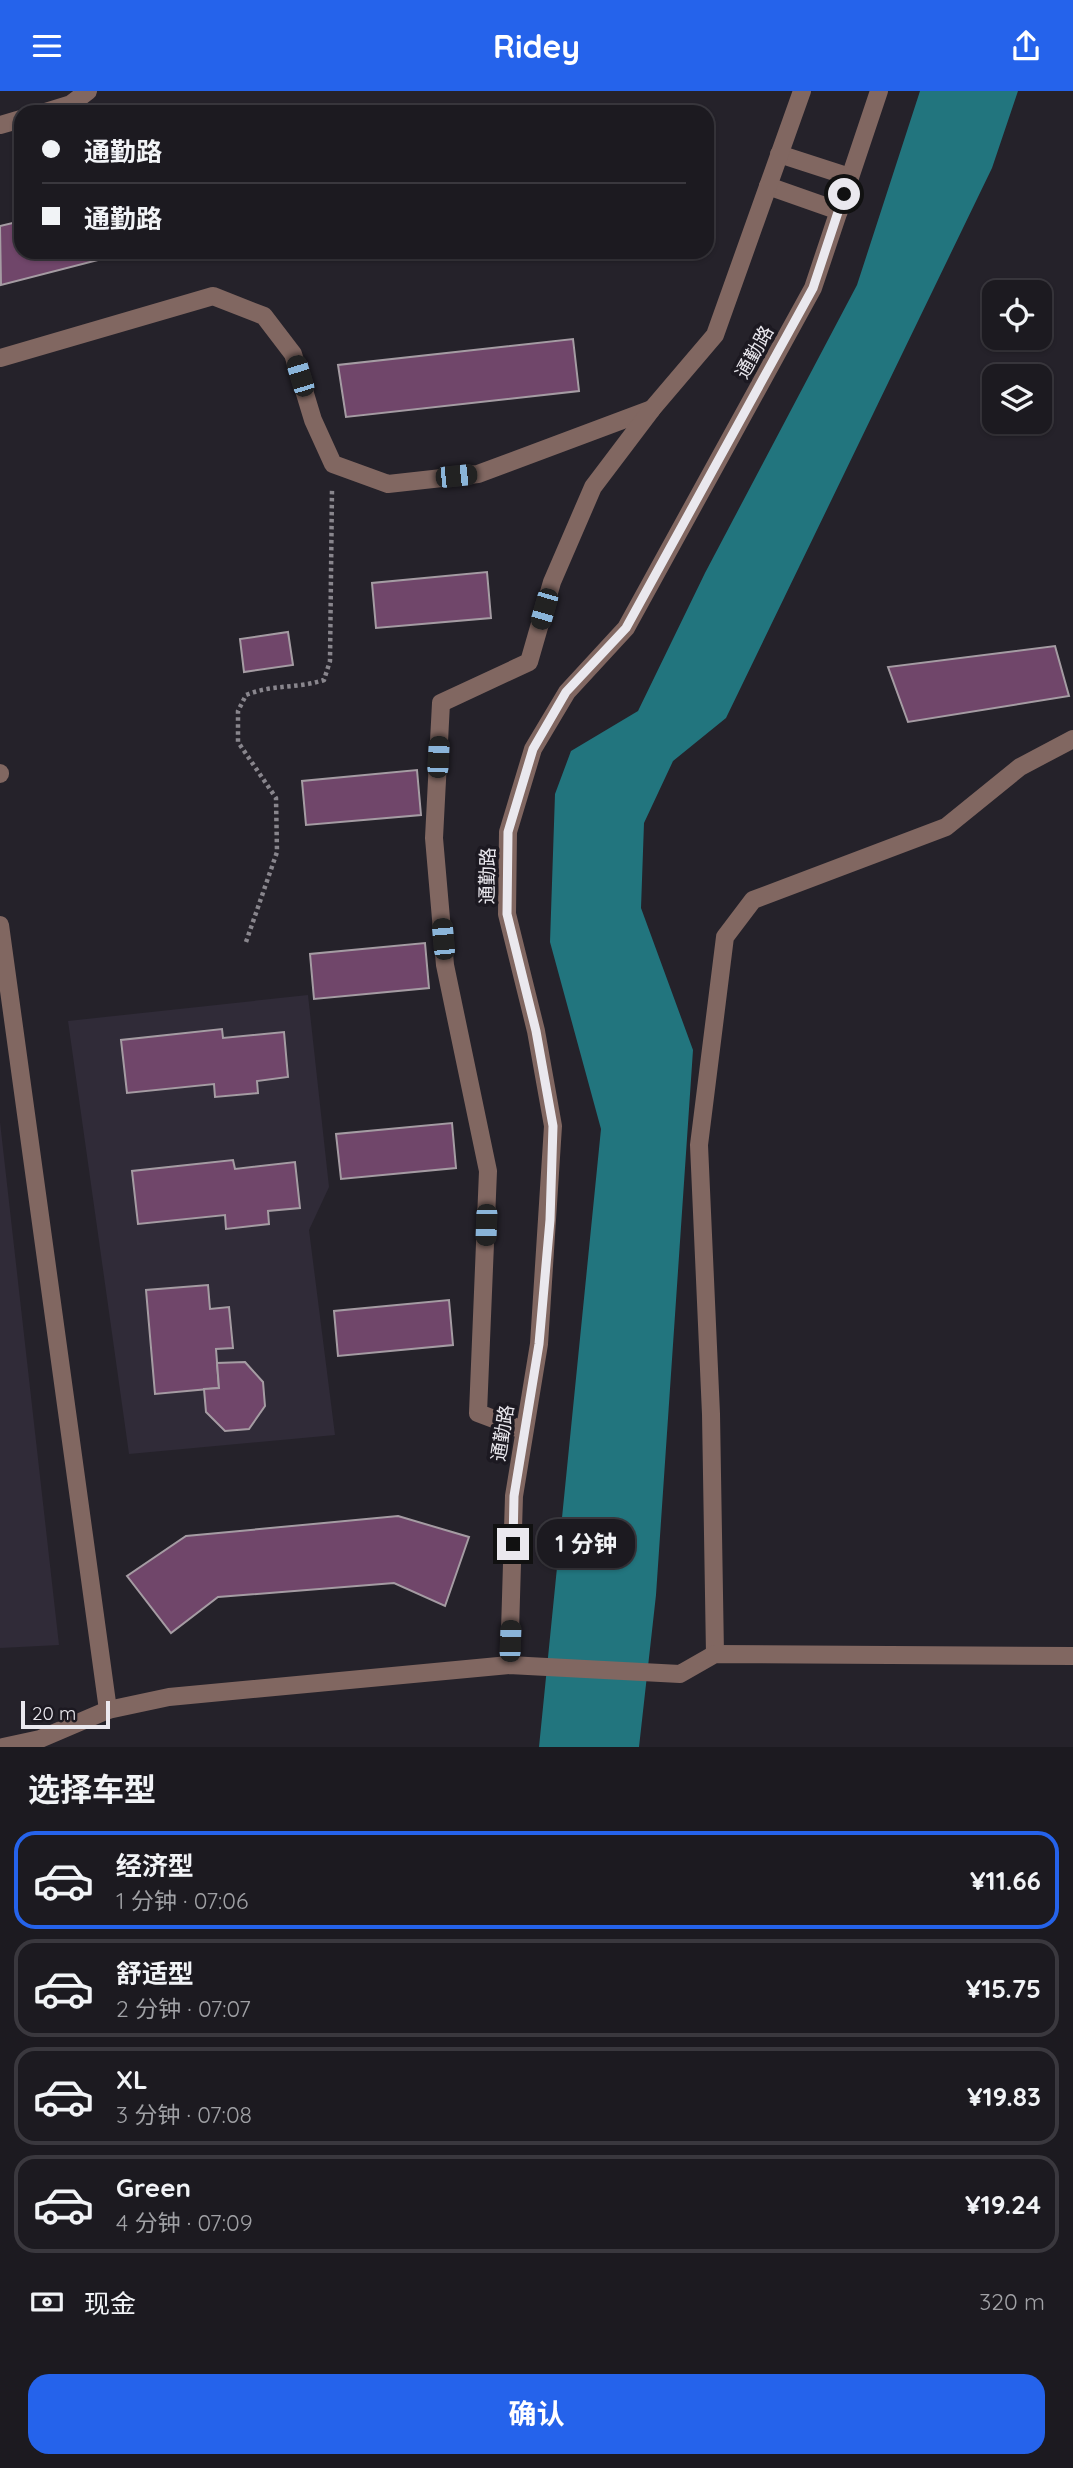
<!DOCTYPE html>
<html lang="zh">
<head>
<meta charset="utf-8">
<style>
	:root { --surface:#1c1a20; --page:#252329; --text:#f1f3f6; --muted:#a0a1a5; --line:#3a383e; --accent:#2563eb }
	body { margin:0; font-family:Quicksand,"Noto Sans SC",sans-serif; background:var(--page); color:var(--text); height:100vh; display:flex; flex-direction:column; font-size:26px; white-space:nowrap }
	* { box-sizing:border-box; margin:0 }
	p { font-size:23px; color:var(--muted) }
	.icon { flex:none; width:38px; height:38px; fill:none; stroke:currentColor; stroke-width:2; stroke-linecap:round; stroke-linejoin:round }
	.map { position:relative; height:1656px; overflow:hidden }
	.drawer { display:flex; flex-direction:column; background:var(--surface); flex:1 }
	.drawer>* { flex:none }
	.banner { position:absolute; left:14px; top:14px; width:700px; height:154px; border-radius:21px; box-shadow:0 2px 5px #0004,0 0 0 2px var(--line); display:grid; align-content:center; height:154px; padding:0 28px; background:var(--surface) }
	.controls { position:absolute; left:982px; top:189px; display:grid; gap:14px }
	.controls a { display:grid; place-items:center; width:70px; height:70px; border-radius:14px; background:var(--surface); box-shadow:0 2px 5px #0004,0 0 0 2px var(--line); font-size:35px }
	.scale { position:absolute; left:21px; bottom:18px; width:89px; box-sizing:border-box; padding-left:7px; border:4px solid #eae8ee; border-top:0; font-size:19px; line-height:24px; white-space:nowrap; color:#eae8ee; -webkit-text-stroke:5px #1c1921; paint-order:stroke }
	.end { position:absolute; width:32px; height:32px; margin:-16px; border:9px solid #eae8ee; background:#111; box-shadow:0 0 0 4px #111 }
	.from { border-radius:50% }
	.bubble { position:absolute; height:49px; border-radius:21px; background:var(--surface); box-shadow:0 2px 5px #0004,0 0 0 2px var(--line); font-size:23px; font-weight:700; line-height:49px; text-align:center }
	.car { position:absolute; width:21px; height:42px; margin:-21px -10px; border-radius:9px; box-shadow:0 0 5px 2px #0007; background:linear-gradient(#222 24%,#8ab4d8 0 40%,#222 0 76%,#8ab4d8 0 86%,#222 0) }
	.banner b { display:flex; align-items:center; gap:24px; height:66px; font-size:26px }
	.banner b+b { border-top:2px solid var(--line) }
	.banner i { width:18px; height:18px; background:var(--text) }
	ul { padding:0; list-style:none }
	li { display:flex; align-items:center; gap:21px; height:98px; margin:0 14px 10px; padding:0 14px; border:4px solid var(--line); border-radius:21px }
	li div { flex:1 }
	li b { display:block; font-size:26px }
	li em { font-style:normal; font-weight:700 }
	li.active { border-color:var(--accent) }
	li>.icon { width:63px; height:63px; stroke-width:1.5 }
	h2 { padding:0 28px; font-size:32px; line-height:84px }
	.pay { display:flex; align-items:center; gap:18px; height:77px; padding:0 28px; font-size:26px }
	.pay p { margin-inline-start:auto }
	.primary-button { display:flex; gap:14px; margin-top:auto; padding:14px 28px }
	.primary-button a { flex:1; height:80px; border-radius:21px; background:var(--accent); color:#fff; font-size:28px; font-weight:700; line-height:80px; text-align:center }
	header { display:flex; justify-content:space-between; align-items:center; height:91px; padding:0 28px; background:var(--accent); color:#fff; font-size:32px; font-weight:700 }
	.map>svg:first-child { display:block }
</style>
</head>
<body>
<header><svg class="icon" aria-label="menu" viewBox="0 0 24 24"><path d="M4 6h16M4 12h16M4 18h16"/></svg>Ridey<svg class="icon" aria-label="share" viewBox="0 0 24 24"><path d="M12 15V3M7 8l5-5 5 5M5 13v7h14v-7"/></svg></header>
<div class="map">
<svg width="1073" height="1656" viewBox="0 0 1073 1656">
	<rect width="100%" height="100%" fill="#25222a"/>
	<g fill="#302b38">
		<polygon points="308,904 329,1096 309,1139 335,1344 129,1363 68,930"/>
		<polygon points="0,1031 59,1554 0,1557"/>
	</g>
	<polygon fill="#22757e" points="920,0 1018,0 992,77 726,627 673,670 644,732 641,817 693,959 656,1504 639,1656 539,1656 601,1038 550,851 555,703 571,660 638,620 705,482 857,194"/>
	<g fill="#70466a" stroke="#a59ca3" stroke-width="2">
		<polygon points="21,130 21,161 129,161 1,194 0,135"/>
		<polygon points="573,248 579,300 346,326 338,274"/>
		<polygon points="487,481 491,527 376,537 372,492"/>
		<polygon points="288,541 293,574 244,581 240,548"/>
		<polygon points="1055,555 1069,605 908,631 888,576"/>
		<polygon points="417,679 421,724 306,734 302,690"/>
		<polygon points="425,852 429,897 314,908 310,863"/>
		<polygon points="222,938 223,947 284,941 288,986 257,990 258,1002 215,1006 214,993 127,1002 121,949"/>
		<polygon points="452,1032 456,1077 341,1088 336,1043"/>
		<polygon points="233,1069 235,1078 295,1071 300,1117 268,1120 269,1133 226,1138 225,1124 138,1133 132,1080"/>
		<polygon points="208,1194 210,1218 229,1216 233,1257 216,1258 219,1297 155,1303 146,1199"/>
		<polygon points="449,1209 453,1254 338,1265 334,1220"/>
		<polygon points="245,1271 263,1291 265,1315 249,1338 225,1340 206,1321 204,1298 219,1297 217,1272"/>
		<polygon points="398,1425 469,1446 445,1515 394,1492 218,1506 171,1542 127,1485 186,1445"/>
	</g>
	<g fill="none" stroke-linecap="round" stroke-linejoin="round">
		<path stroke="#89868d" stroke-width="4.5" stroke-dasharray="3.5 3.5" stroke-linecap="butt" d="M246,851L277,761L276,707L238,651V620L246,604C273,593 296,598 324,589L330,570L332,398"/>
		<g stroke="#816761" stroke-width="18">
			<polyline points="45,21 71,13 88,0"/>
			<polyline points="0,34 21,28"/>
			<polyline points="779,63 850,86"/>
			<polyline points="768,95 839,120"/>
			<polyline points="0,267 213,205 264,225 293,263 313,329 333,373 388,393 478,383 652,318"/>
			<polyline points="0,682 0,683"/>
			<polyline points="0,834 108,1619"/>
			<polyline points="523,1339 478,1322 488,1080 445,874 434,747 441,612 529,571 552,491 593,396 652,318 715,244 802,0"/>
			<polyline points="715,1563 711,1323 699,1054 725,846 753,809 946,736 1020,676 1073,648"/>
			<polyline points="509,1574 514,1405 539,1253 553,1035 536,940 507,823 508,741 533,658 567,601 626,537 813,197 879,0"/>
			<polyline points="3,1656 40,1648 108,1619 169,1606 509,1574 680,1583 715,1563 1073,1565"/>
		</g>
	</g>
	<g fill="none" stroke-linecap="round" stroke-linejoin="round">
		<polyline stroke="#eae8ee" stroke-width="9" points="513,1453 514,1405 539,1253 550,1129 553,1035 536,940 507,823 508,741 533,658 566,601 626,537 813,197 844,103"/>
	</g>
	<g text-anchor="middle" stroke-width="7" stroke-linejoin="round" paint-order="stroke">
		<g font-size="19" fill="#eae8ee" stroke="#1c1921">
			<text transform="translate(754 261) rotate(-61)" y="7">通勤路</text>
			<text transform="translate(487 785) rotate(-89)" y="7">通勤路</text>
			<text transform="translate(502 1342) rotate(-81)" y="7">通勤路</text>
		</g>
	</g>
</svg>
<div class="controls">
<a><svg class="icon" aria-label="locate" viewBox="0 0 24 24"><circle cx="12" cy="12" r="6"/><path d="M12 2v4M12 18v4M2 12h4M18 12h4"/></svg></a>
<a><svg class="icon" aria-label="layers" viewBox="0 0 24 24"><path d="M12 4l9 5-9 5-9-5zM3 14l9 5 9-5"/></svg></a>
</div>
<div class="scale">20 m</div>
<i class="end from" style="left:844px;top:103px"></i>
<i class="end" style="left:513px;top:1453px"></i>
<div class="bubble" style="left:537px;top:1428px;width:98px">1 分钟</div>
<i class="car" style="left:300px;top:285px;rotate:343deg"></i>
<i class="car" style="left:456px;top:385px;rotate:84deg"></i>
<i class="car" style="left:544px;top:518px;rotate:196deg"></i>
<i class="car" style="left:438px;top:666px;rotate:3deg"></i>
<i class="car" style="left:443px;top:848px;rotate:355deg"></i>
<i class="car" style="left:486px;top:1134px;rotate:182deg"></i>
<i class="car" style="left:510px;top:1550px;rotate:2deg"></i>
<div class="banner">
<b><i class="from"></i>通勤路</b>
<b><i></i>通勤路</b>
</div>
</div>
<section class="drawer">
<h2>选择车型</h2>
<ul>
<li class="active"><svg class="icon" aria-label="car" viewBox="0 0 24 24"><path d="M5 17H2v-5l4-1 3-4h7l3 4 3 1v5h-3M9 17h6M6 11h13"/><circle cx="7" cy="17" r="2"/><circle cx="17" cy="17" r="2"/></svg><div><b>经济型</b><p>1 分钟 · 07:06</p></div><em>¥11.66</em></li>
<li><svg class="icon" aria-label="car" viewBox="0 0 24 24"><path d="M5 17H2v-5l4-1 3-4h7l3 4 3 1v5h-3M9 17h6M6 11h13"/><circle cx="7" cy="17" r="2"/><circle cx="17" cy="17" r="2"/></svg><div><b>舒适型</b><p>2 分钟 · 07:07</p></div><em>¥15.75</em></li>
<li><svg class="icon" aria-label="car" viewBox="0 0 24 24"><path d="M5 17H2v-5l4-1 3-4h7l3 4 3 1v5h-3M9 17h6M6 11h13"/><circle cx="7" cy="17" r="2"/><circle cx="17" cy="17" r="2"/></svg><div><b>XL</b><p>3 分钟 · 07:08</p></div><em>¥19.83</em></li>
<li><svg class="icon" aria-label="car" viewBox="0 0 24 24"><path d="M5 17H2v-5l4-1 3-4h7l3 4 3 1v5h-3M9 17h6M6 11h13"/><circle cx="7" cy="17" r="2"/><circle cx="17" cy="17" r="2"/></svg><div><b>Green</b><p>4 分钟 · 07:09</p></div><em>¥19.24</em></li>
</ul>
<div class="pay"><svg class="icon" aria-label="cash" viewBox="0 0 24 24"><path d="M3 7h18v10H3z"/><circle cx="12" cy="12" r="2"/></svg>现金<p>320 m</p></div>
<div class="primary-button"><a>确认</a></div>
</section>
</body>
</html>
